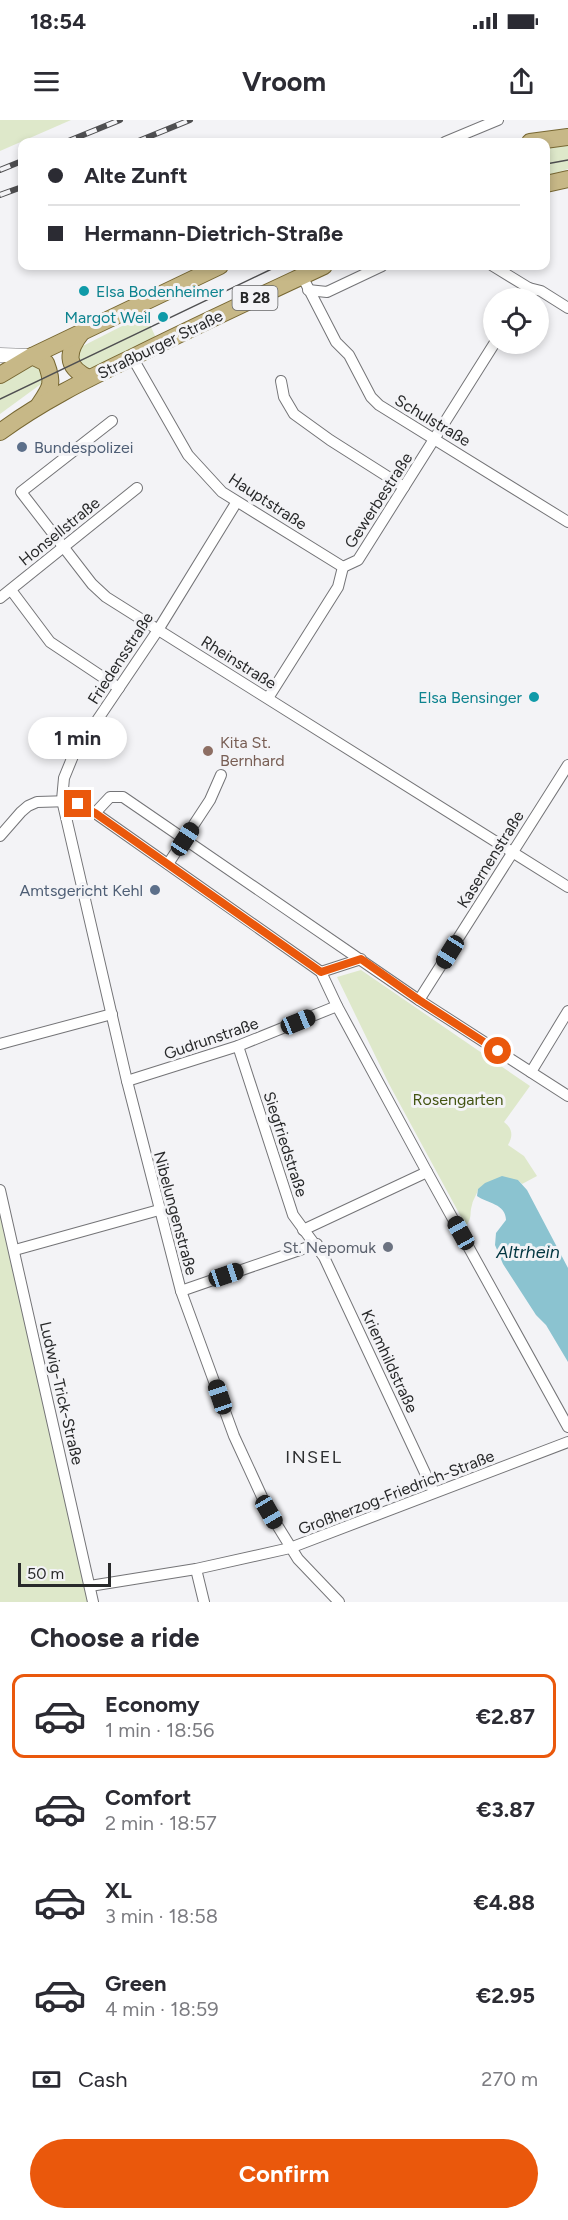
<!DOCTYPE html>
<html lang="en">
<head>
<meta charset="utf-8">
<style>
	:root { --surface:#fff; --page:#f7f7f7; --text:#2b2b33; --muted:#7c7c81; --line:#e1e1e2; --accent:#ea580c }
	body { margin:0; font-family:Figtree,sans-serif; background:var(--page); color:var(--text); height:100vh; display:flex; flex-direction:column; font-size:22px; white-space:nowrap }
	* { box-sizing:border-box; margin:0 }
	p { font-size:20px; color:var(--muted) }
	.icon { flex:none; width:33px; height:33px; fill:none; stroke:currentColor; stroke-width:2; stroke-linecap:round; stroke-linejoin:round }
	.map { position:relative; height:1482px; overflow:hidden }
	.panel { display:flex; flex-direction:column; background:var(--surface); flex:1 }
	.panel>* { flex:none }
	.top-card { position:absolute; left:18px; top:18px; width:532px; height:132px; border-radius:12px; box-shadow:0 3px 9px #0003; display:grid; align-content:center; height:132px; padding:0 30px; background:var(--surface) }
	.fabs { position:absolute; left:483px; top:168px; display:grid; gap:12px }
	.fabs a { display:grid; place-items:center; width:66px; height:66px; border-radius:50%; background:var(--surface); box-shadow:0 3px 9px #0003; font-size:30px }
	.scale { position:absolute; left:18px; bottom:15px; width:93px; box-sizing:border-box; padding-left:6px; border:3px solid #28292a; border-top:0; font-size:16px; line-height:21px; white-space:nowrap; color:#28292a; -webkit-text-stroke:4px #f3f3f6; paint-order:stroke }
	.end { position:absolute; width:27px; height:27px; margin:-14px; border:8px solid #ea580c; background:#fff; box-shadow:0 0 0 3px #fff }
	.from { border-radius:50% }
	.bubble { position:absolute; height:42px; border-radius:21px; background:var(--surface); box-shadow:0 3px 9px #0003; font-size:20px; font-weight:700; line-height:42px; text-align:center }
	.car { position:absolute; width:18px; height:36px; margin:-18px -9px; border-radius:8px; box-shadow:0 0 4px 2px #0007; background:linear-gradient(#222 24%,#8ab4d8 0 40%,#222 0 76%,#8ab4d8 0 86%,#222 0) }
	.top-card b { display:flex; align-items:center; gap:21px; height:57px; font-size:22px }
	.top-card b+b { border-top:2px solid var(--line) }
	.top-card i { width:15px; height:15px; background:var(--text) }
	ul { padding:0; list-style:none }
	li { display:flex; align-items:center; gap:18px; height:84px; margin:0 12px 9px; padding:0 18px; border:3px solid transparent; border-radius:12px }
	li div { flex:1 }
	li b { display:block; font-size:22px }
	li em { font-style:normal; font-weight:700 }
	li.on { border-color:var(--accent) }
	li>.icon { width:54px; height:54px; stroke-width:1.5 }
	h2 { padding:0 30px; font-size:27px; line-height:72px }
	.pay { display:flex; align-items:center; gap:15px; height:66px; padding:0 30px; font-size:22px }
	.pay p { margin-inline-start:auto }
	.button { display:flex; gap:12px; margin-top:auto; padding:12px 30px }
	.button a { flex:1; height:69px; border-radius:36px; background:var(--accent); color:#fff; font-size:24px; font-weight:700; line-height:69px; text-align:center }
	.status { display:flex; justify-content:space-between; align-items:center; height:42px; padding:0 30px; background:var(--surface); direction:ltr }
	.status svg { height:16px; fill:currentColor }
	header { display:flex; justify-content:space-between; align-items:center; height:78px; padding:0 30px; background:var(--surface); font-size:27px; font-weight:700 }
	.map>svg:first-child { display:block }
</style>
</head>
<body>
<div class="status"><b>18:54</b><svg viewBox="0 0 49 12"><path d="M0 12V9h3v3zM5 12V6h3v6zM10 12V3h3v9zM15 12V0h3v12zM26 1h20v11H26zM47 4h2v5h-2z"/></svg></div>
<header><svg class="icon" aria-label="menu" viewBox="0 0 24 24"><path d="M4 6h16M4 12h16M4 18h16"/></svg>Vroom<svg class="icon" aria-label="share" viewBox="0 0 24 24"><path d="M12 15V3M7 8l5-5 5 5M5 13v7h14v-7"/></svg></header>
<div class="map">
<svg width="568" height="1482" viewBox="0 0 568 1482">
	<rect width="100%" height="100%" fill="#f3f3f6"/>
	<g fill="#dee8ca">
		<polygon points="0,0 71,0 0,31"/>
		<polygon points="568,22 568,49 546,56 546,26"/>
		<polygon points="143,190 156,218 92,248 81,247 77,229 126,204"/>
		<polygon points="30,244 38,245 44,259 41,264 0,294 0,263"/>
		<path d="M361,850L530,966L504,1002C513,1009 513,1016 508,1025L524,1036L537,1056L522,1064L518,1060L478,1069C477,1075 473,1079 472,1085C469,1095 473,1096 466,1106L389,964L337,857Z"/>
		<polygon points="0,1080 92,1482 0,1482"/>
	</g>
	<path fill="#8bc3d0" d="M502,1056L518,1060L527,1070L568,1148V1242L546,1205L536,1195L503,1144L495,1125L496,1113L506,1100C506,1084 487,1083 477,1076L478,1069L485,1063Z"/>
	<g fill="none" stroke-linecap="round" stroke-linejoin="round">
		<g stroke="#747477" stroke-width="12">
			<g id="minor">
				<polyline points="445,22 498,0"/>
				<polyline points="493,146 529,168 541,171 568,188"/>
				<polyline points="302,156 336,222 349,235 371,277 379,285 568,402"/>
				<polyline points="308,170 327,172 382,146"/>
				<polyline points="523,178 529,168"/>
				<polyline points="132,237 188,335 222,372 343,447"/>
				<polyline points="281,261 284,277 294,294 330,320 404,367"/>
				<polyline points="112,301 21,372 92,464 106,477 152,506 568,767"/>
				<polyline points="236,383 158,510 73,636 64,658 62,680 127,961 181,1171 234,1316 269,1392 298,1439 339,1482"/>
				<polyline points="343,447 358,440 494,224"/>
				<polyline points="11,470 50,522 119,568"/>
				<polyline points="0,478 137,368"/>
				<polyline points="268,578 338,467 343,447"/>
				<polyline points="95,693 110,677 123,677 419,880 568,976"/>
				<polyline points="0,716 21,692 28,686 37,682 71,681 95,693 321,852 337,886 427,1052 568,1307"/>
				<polyline points="168,744 210,680 221,655"/>
				<polyline points="321,852 361,839"/>
				<polyline points="419,880 568,645"/>
				<polyline points="0,924 112,894"/>
				<polyline points="238,926 293,1095 324,1137 434,1372"/>
				<polyline points="531,952 568,891"/>
				<polyline points="127,961 238,926 337,886"/>
				<polyline points="0,1070 93,1482"/>
				<polyline points="303,1110 427,1052"/>
				<polyline points="15,1130 159,1090"/>
				<polyline points="181,1171 317,1124"/>
				<polyline points="196,1449 204,1482"/>
				<polyline points="90,1466 196,1449 290,1428 568,1322"/>
			</g>
		</g>
		<g stroke="#747477" stroke-width="15">
			<polyline id="tertiary" points="0,235 32,236"/>
		</g>
		<g stroke="#776732" stroke-width="18">
			<g id="primary">
				<polyline points="530,22 568,17"/>
				<polyline points="546,64 568,59"/>
				<path d="M82,212C67,231 64,247 89,258"/>
				<path d="M32,236L46,243C54,264 51,267 39,285"/>
				<polyline points="0,255 32,236 220,146"/>
				<path d="M0,312C41,282 85,260 131,238C195,206 260,176 324,146"/>
			</g>
		</g>
		<use href="#minor" stroke="#fff" stroke-width="10"/>
		<use href="#tertiary" stroke="#fff" stroke-width="14"/>
		<use href="#primary" stroke="#c7b887" stroke-width="16"/>
		<g stroke="#4f4f51" stroke-width="1.5">
			<polyline points="546,44 568,40"/>
			<polyline points="0,279 278,146"/>
		</g>
		<g stroke="#4f4f51" stroke-width="6">
			<g id="rail">
				<polyline points="66,22 120,0"/>
				<polyline points="136,22 190,0"/>
				<polyline points="0,50 22,41"/>
				<polyline points="0,75 22,67"/>
			</g>
		</g>
		<use href="#rail" stroke="#f3f3f6" stroke-width="4" stroke-dasharray="11" stroke-linecap="butt"/>
	</g>
	<g fill="none" stroke-linecap="round" stroke-linejoin="round">
		<polyline stroke="#ea580c" stroke-width="8" points="78,684 95,693 321,852 361,839 419,880 498,931"/>
	</g>
	<g fill="#0f9aa8" stroke="#f3f3f6" stroke-width="2">
		<circle cx="84" cy="171" r="6"/>
		<circle cx="163" cy="197" r="6"/>
		<circle cx="534" cy="577" r="6"/>
	</g>
	<g fill="#5c6f8a" stroke="#f3f3f6" stroke-width="2">
		<circle cx="22" cy="327" r="6"/>
		<circle cx="155" cy="770" r="6"/>
	</g>
	<circle fill="#8d6e63" stroke="#f3f3f6" stroke-width="2" cx="208" cy="631" r="6"/>
	<circle fill="#6b7280" stroke="#f3f3f6" stroke-width="2" cx="388" cy="1127" r="6"/>
	<g text-anchor="middle" stroke-width="6" stroke-linejoin="round" paint-order="stroke">
		<rect fill="#f3f3f6" stroke="#656667" stroke-width="1.5" x="232.5" y="166" width="45" height="24" rx="4.5"/>
		<g font-size="15" font-weight="bold" fill="#28292a">
			<text x="255" y="183">B 28</text>
		</g>
		<g font-size="16" fill="#0d838f" stroke="#f3f3f6" text-anchor="end">
			<text x="96" y="177" text-anchor="start">Elsa Bodenheimer</text>
			<text x="151" y="203">Margot Weil</text>
			<text x="522" y="583">Elsa Bensinger</text>
		</g>
		<g font-size="16" fill="#28292a" stroke="#f3f3f6">
			<text transform="translate(160 224) rotate(-26)" y="6">Straßburger Straße</text>
			<text transform="translate(433 300) rotate(31)" y="6">Schulstraße</text>
			<text transform="translate(378 380) rotate(-57)" y="6">Gewerbestraße</text>
			<text transform="translate(268 381) rotate(33)" y="6">Hauptstraße</text>
			<text transform="translate(59 411) rotate(-39)" y="6">Honsellstraße</text>
			<text transform="translate(120 538) rotate(-57)" y="6">Friedensstraße</text>
			<text transform="translate(239 542) rotate(32)" y="6">Rheinstraße</text>
			<text transform="translate(490 739) rotate(-58)" y="6">Kasernenstraße</text>
			<text transform="translate(211 918) rotate(-19)" y="6">Gudrunstraße</text>
			<text transform="translate(286 1024) rotate(72)" y="6">Siegfriedstraße</text>
			<text transform="translate(176 1093) rotate(75)" y="6">Nibelungenstraße</text>
			<text transform="translate(390 1241) rotate(65)" y="6">Kriemhildstraße</text>
			<text transform="translate(62 1273) rotate(77)" y="6">Ludwig-Trick-Straße</text>
			<text transform="translate(396 1372) rotate(-21)" y="6">Großherzog-Friedrich-Straße</text>
		</g>
		<g font-size="16" fill="#4e5e75" stroke="#f3f3f6" text-anchor="start">
			<text x="34" y="333">Bundespolizei</text>
			<text x="143" y="776" text-anchor="end">Amtsgericht Kehl</text>
		</g>
		<g font-size="16" fill="#785e54" stroke="#f3f3f6" text-anchor="start">
			<text x="220" y="628">Kita St.<tspan x="220" dy="18">Bernhard</tspan></text>
		</g>
		<g font-size="16" fill="#435412" stroke="#f3f3f6">
			<text x="458" y="985">Rosengarten</text>
		</g>
		<g font-size="16" fill="#5b616d" stroke="#f3f3f6" text-anchor="end">
			<text x="376" y="1133">St. Nepomuk</text>
		</g>
		<g font-size="18" font-style="italic" fill="#003540" stroke="#f3f3f6">
			<text x="528" y="1138">Altrhein</text>
		</g>
		<g font-size="18" letter-spacing="1.5" fill="#2d2e30" stroke="#f3f3f6">
			<text x="314" y="1343">INSEL</text>
		</g>
	</g>
</svg>
<div class="fabs">
<a><svg class="icon" aria-label="locate" viewBox="0 0 24 24"><circle cx="12" cy="12" r="6"/><path d="M12 2v4M12 18v4M2 12h4M18 12h4"/></svg></a>
</div>
<div class="scale">50 m</div>
<i class="end from" style="left:498px;top:931px"></i>
<i class="end" style="left:78px;top:684px"></i>
<div class="bubble" style="left:28px;top:597px;width:99px">1 min</div>
<i class="car" style="left:185px;top:719px;rotate:33deg"></i>
<i class="car" style="left:450px;top:832px;rotate:212deg"></i>
<i class="car" style="left:298px;top:902px;rotate:68deg"></i>
<i class="car" style="left:461px;top:1113px;rotate:331deg"></i>
<i class="car" style="left:226px;top:1155px;rotate:71deg"></i>
<i class="car" style="left:220px;top:1277px;rotate:341deg"></i>
<i class="car" style="left:269px;top:1392px;rotate:150deg"></i>
<div class="top-card">
<b><i class="from"></i>Alte Zunft</b>
<b><i></i>Hermann-Dietrich-Straße</b>
</div>
</div>
<section class="panel">
<h2>Choose a ride</h2>
<ul>
<li class="on"><svg class="icon" aria-label="car" viewBox="0 0 24 24"><path d="M5 17H2v-5l4-1 3-4h7l3 4 3 1v5h-3M9 17h6M6 11h13"/><circle cx="7" cy="17" r="2"/><circle cx="17" cy="17" r="2"/></svg><div><b>Economy</b><p>1 min · 18:56</p></div><em>€2.87</em></li>
<li><svg class="icon" aria-label="car" viewBox="0 0 24 24"><path d="M5 17H2v-5l4-1 3-4h7l3 4 3 1v5h-3M9 17h6M6 11h13"/><circle cx="7" cy="17" r="2"/><circle cx="17" cy="17" r="2"/></svg><div><b>Comfort</b><p>2 min · 18:57</p></div><em>€3.87</em></li>
<li><svg class="icon" aria-label="car" viewBox="0 0 24 24"><path d="M5 17H2v-5l4-1 3-4h7l3 4 3 1v5h-3M9 17h6M6 11h13"/><circle cx="7" cy="17" r="2"/><circle cx="17" cy="17" r="2"/></svg><div><b>XL</b><p>3 min · 18:58</p></div><em>€4.88</em></li>
<li><svg class="icon" aria-label="car" viewBox="0 0 24 24"><path d="M5 17H2v-5l4-1 3-4h7l3 4 3 1v5h-3M9 17h6M6 11h13"/><circle cx="7" cy="17" r="2"/><circle cx="17" cy="17" r="2"/></svg><div><b>Green</b><p>4 min · 18:59</p></div><em>€2.95</em></li>
</ul>
<div class="pay"><svg class="icon" aria-label="cash" viewBox="0 0 24 24"><path d="M3 7h18v10H3z"/><circle cx="12" cy="12" r="2"/></svg>Cash<p>270 m</p></div>
<div class="button"><a>Confirm</a></div>
</section>
</body>
</html>
